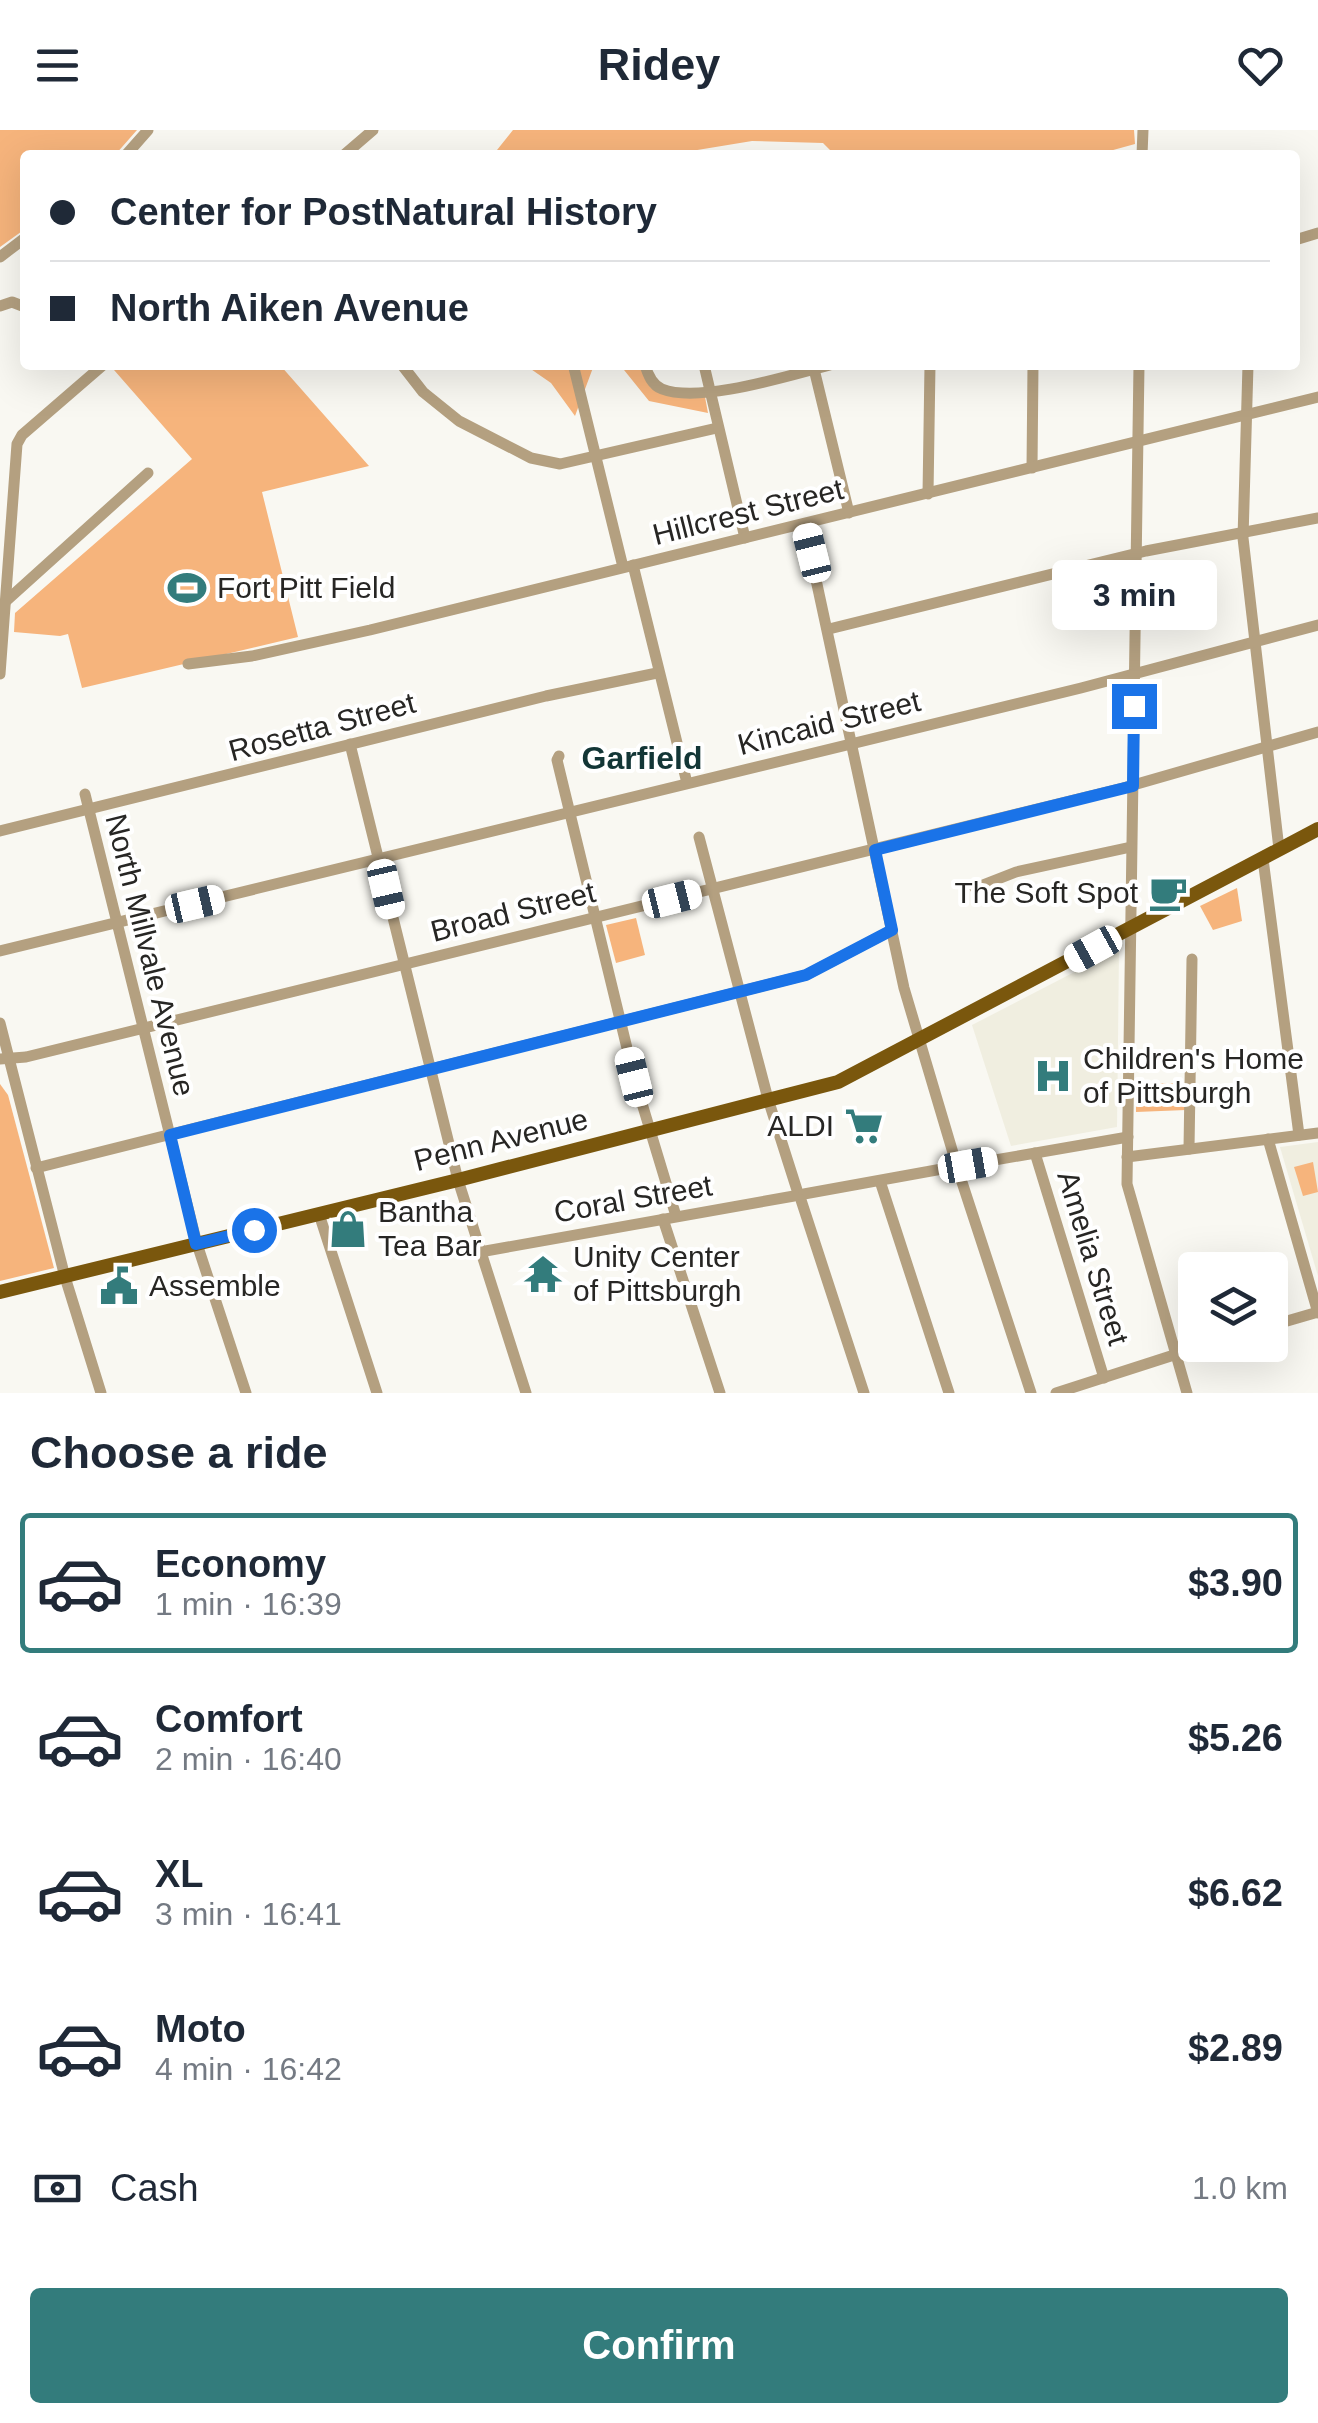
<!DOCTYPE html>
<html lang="en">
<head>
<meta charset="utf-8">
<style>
	:root { --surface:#fff; --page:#f2f2f3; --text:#1f2937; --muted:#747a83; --line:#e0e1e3; --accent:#337c7c }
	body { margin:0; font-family:Helvetica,sans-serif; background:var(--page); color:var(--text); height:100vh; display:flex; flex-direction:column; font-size:38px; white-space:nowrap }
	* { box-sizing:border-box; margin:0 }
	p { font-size:32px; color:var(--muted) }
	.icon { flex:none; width:55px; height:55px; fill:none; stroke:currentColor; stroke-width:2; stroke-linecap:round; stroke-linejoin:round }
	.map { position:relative; height:1263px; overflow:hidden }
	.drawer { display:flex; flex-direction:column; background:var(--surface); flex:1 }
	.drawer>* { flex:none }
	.hud { position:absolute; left:20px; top:20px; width:1280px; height:220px; border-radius:10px; box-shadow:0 10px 40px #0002; display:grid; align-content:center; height:220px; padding:0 30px; background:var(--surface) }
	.buttons { position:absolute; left:1178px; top:1122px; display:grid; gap:20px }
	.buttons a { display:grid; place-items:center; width:110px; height:110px; border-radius:10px; background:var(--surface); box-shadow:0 10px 40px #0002; font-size:50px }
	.end { position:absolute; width:45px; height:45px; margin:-22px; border:12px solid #1a73e8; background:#fff; box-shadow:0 0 0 5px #fff }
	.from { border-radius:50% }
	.bubble { position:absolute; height:70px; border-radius:10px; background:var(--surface); box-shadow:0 10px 40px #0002; font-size:32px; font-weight:600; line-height:70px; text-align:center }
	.car { position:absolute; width:30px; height:60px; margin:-30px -15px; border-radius:12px; box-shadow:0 0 8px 2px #0007; background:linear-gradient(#fff 24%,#345 0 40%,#fff 0 76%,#345 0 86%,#fff 0) }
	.hud b { display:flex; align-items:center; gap:35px; height:95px; font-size:38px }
	.hud b+b { border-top:2px solid var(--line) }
	.hud i { width:25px; height:25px; background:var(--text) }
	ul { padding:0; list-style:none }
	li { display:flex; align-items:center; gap:30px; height:140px; margin:0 20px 15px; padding:0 10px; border:5px solid transparent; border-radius:10px }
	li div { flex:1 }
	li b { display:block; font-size:38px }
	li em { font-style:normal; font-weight:600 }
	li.active { border-color:var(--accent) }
	li>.icon { width:90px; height:90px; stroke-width:1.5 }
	h2 { padding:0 30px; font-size:45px; line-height:120px }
	.pay { display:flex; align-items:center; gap:25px; height:110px; padding:0 30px; font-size:38px }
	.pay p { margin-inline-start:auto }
	.button { display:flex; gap:20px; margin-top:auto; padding:20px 30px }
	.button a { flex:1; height:115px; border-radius:10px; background:var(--accent); color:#fff; font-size:40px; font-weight:600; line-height:115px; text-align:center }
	header { display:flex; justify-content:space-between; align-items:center; height:130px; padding:0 30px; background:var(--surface); font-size:45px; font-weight:600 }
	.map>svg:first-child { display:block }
</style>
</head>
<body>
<header><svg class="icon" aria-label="menu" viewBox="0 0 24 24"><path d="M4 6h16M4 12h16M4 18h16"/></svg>Ridey<svg class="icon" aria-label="heart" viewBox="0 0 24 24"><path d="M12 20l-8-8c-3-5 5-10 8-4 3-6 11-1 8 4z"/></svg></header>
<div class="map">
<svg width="1318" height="1263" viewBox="0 0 1318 1263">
	<rect width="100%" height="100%" fill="#f9f8f2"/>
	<g fill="#f0eee0">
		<polygon points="1119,819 1117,997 1011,1016 972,895"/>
		<polygon points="1318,1012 1318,1146 1280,1017"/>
	</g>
	<g fill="#f6b47c">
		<polygon points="0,0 137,0 115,25 25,25 25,99 0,117"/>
		<polygon points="513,0 1134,0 1135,14 1095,25 835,25 823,13 752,11 667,25 493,25"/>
		<polygon points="119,235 280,235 369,336 262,362 298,507 82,558 68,504 60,506 14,502 15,483 192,329 114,240"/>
		<polygon points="525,235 594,235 575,286 551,253"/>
		<polygon points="620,235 641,235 651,258 705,267 708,283 649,271"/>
		<polygon points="1237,758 1242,791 1213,800 1200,776"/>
		<polygon points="636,788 645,825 616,833 606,795"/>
		<polygon points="1186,953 1186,980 1136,982 1136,954"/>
		<polygon points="0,954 8,965 54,1138 0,1151"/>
		<polygon points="1313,1032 1318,1062 1303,1066 1294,1037"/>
	</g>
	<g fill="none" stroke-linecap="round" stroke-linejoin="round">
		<g stroke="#b4a080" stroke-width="11">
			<polyline points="126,25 148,0"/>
			<polyline points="344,25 373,0"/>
			<polyline points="1142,25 1143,0"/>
			<polyline points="1295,110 1318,103"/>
			<polyline points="0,127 25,108"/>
			<polyline points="0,176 12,172 25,177"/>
			<polyline points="402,235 423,262 459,291 531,328 560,334 717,298"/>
			<path d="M645,235C648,245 652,255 662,259C700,274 790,245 830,235"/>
			<polyline points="704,235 745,408"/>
			<polyline points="1139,235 1127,1054 1187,1263"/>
			<polyline points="1248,235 1243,408 1279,719"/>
			<polyline points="574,238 623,437"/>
			<polyline points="814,239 849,383"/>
			<polyline points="1032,338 1033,235"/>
			<polyline points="928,364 930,235"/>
			<polyline points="804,394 904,858 956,1033"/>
			<polyline points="633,435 687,653"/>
			<polyline points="5,472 148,343"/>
			<polyline points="829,499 1146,421 1318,388"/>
			<polyline points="188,534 252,526 370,500 1318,267"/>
			<polyline points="0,544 17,314 22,305 103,235"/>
			<polyline points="350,614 458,1050 526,1263"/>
			<polyline points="559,626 557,630 634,947 676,1086"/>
			<polyline points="85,664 197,1114 246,1263"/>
			<polyline points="0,701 546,566 657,543"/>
			<polyline points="699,707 768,969 797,1060"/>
			<polyline points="1263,729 1299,1005"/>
			<polyline points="975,758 1016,742 1131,717"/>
			<polyline points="0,821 1081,558 1318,495"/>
			<polyline points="0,893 65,1147 101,1263"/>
			<polyline points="0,929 26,927 1123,658 1318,602"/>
			<polyline points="1268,1009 1318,1183"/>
			<polyline points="1189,1019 1192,829"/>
			<polyline points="1035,1023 1104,1248"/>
			<polyline points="1127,1027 1318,1003"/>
			<polyline points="960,1036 1128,1007"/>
			<polyline points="36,1038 806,845 892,800"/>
			<polyline points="958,1040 1031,1263"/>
			<polyline points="880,1051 949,1263"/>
			<polyline points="804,1064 953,1037"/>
			<polyline points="801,1070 864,1263"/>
			<polyline points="319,1084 377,1263"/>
			<polyline points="663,1089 720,1263"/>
			<polyline points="480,1122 794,1066"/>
			<polyline points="1270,1196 1318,1182"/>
			<polyline points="1056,1263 1205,1215"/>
		</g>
		<polyline stroke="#7a570d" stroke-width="14" points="0,1162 458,1050 838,952 1318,699"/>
	</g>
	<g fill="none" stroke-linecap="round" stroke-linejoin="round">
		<polyline stroke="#1a73e8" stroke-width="12" points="254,1100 196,1114 170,1005 806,845 892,800 875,720 1133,656 1134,576"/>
	</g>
	<defs>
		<g id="stadium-bare" transform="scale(3)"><path d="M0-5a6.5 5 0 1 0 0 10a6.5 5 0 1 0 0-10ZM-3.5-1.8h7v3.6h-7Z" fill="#337c7c" stroke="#fff" stroke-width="2.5" paint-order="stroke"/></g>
		<g id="cafe-bare" transform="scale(3)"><path d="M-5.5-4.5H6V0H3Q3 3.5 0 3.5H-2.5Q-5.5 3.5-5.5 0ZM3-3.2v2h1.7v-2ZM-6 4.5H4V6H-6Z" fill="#337c7c" stroke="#fff" stroke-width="2.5" paint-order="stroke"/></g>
		<g id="hospital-bare" transform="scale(3)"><path d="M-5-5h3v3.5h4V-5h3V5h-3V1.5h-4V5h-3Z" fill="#337c7c" stroke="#fff" stroke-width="2.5" paint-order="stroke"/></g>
		<g id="supermarket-bare" transform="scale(3)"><path d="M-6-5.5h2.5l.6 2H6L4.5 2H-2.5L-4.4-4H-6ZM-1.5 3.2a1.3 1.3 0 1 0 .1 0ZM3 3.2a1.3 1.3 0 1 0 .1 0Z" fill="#337c7c" stroke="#fff" stroke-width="2.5" paint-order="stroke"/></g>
		<g id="shop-bare" transform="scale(3)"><path d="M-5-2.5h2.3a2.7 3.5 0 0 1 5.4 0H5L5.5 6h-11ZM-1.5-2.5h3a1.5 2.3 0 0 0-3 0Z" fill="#337c7c" stroke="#fff" stroke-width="2.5" paint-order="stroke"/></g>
		<g id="temple-bare" transform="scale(3)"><path d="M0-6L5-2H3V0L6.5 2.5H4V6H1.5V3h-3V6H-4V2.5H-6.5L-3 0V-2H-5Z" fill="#337c7c" stroke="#fff" stroke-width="2.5" paint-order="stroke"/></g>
		<g id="civic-bare" transform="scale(3)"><path d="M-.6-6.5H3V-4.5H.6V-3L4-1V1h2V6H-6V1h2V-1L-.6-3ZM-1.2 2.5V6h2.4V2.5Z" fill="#337c7c" stroke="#fff" stroke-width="2.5" paint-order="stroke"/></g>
	</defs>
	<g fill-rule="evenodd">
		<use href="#stadium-bare" x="187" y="458"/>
		<use href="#cafe-bare" x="1168" y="763"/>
		<use href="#hospital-bare" x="1053" y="946"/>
		<use href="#supermarket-bare" x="864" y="996"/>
		<use href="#shop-bare" x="348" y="1099"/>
		<use href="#temple-bare" x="543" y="1144"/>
		<use href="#civic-bare" x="119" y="1156"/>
	</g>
	<g text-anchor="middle" stroke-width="8" stroke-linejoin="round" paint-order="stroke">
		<g font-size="30" fill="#272624" stroke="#fff">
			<text transform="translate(748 382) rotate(-14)" y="10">Hillcrest Street</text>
			<text transform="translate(829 593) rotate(-14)" y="10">Kincaid Street</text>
			<text transform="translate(322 597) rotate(-15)" y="10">Rosetta Street</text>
			<text transform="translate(513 782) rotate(-14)" y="10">Broad Street</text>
			<text transform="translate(150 825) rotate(76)" y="10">North Millvale Avenue</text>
			<text transform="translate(501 1010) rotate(-14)" y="10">Penn Avenue</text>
			<text transform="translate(633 1069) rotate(-10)" y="10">Coral Street</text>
			<text transform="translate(1093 1128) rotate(73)" y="10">Amelia Street</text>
		</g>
		<g font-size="30" fill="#272624" stroke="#fff" text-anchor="start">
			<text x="217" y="468">Fort Pitt Field</text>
			<text x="1138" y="773" text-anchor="end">The Soft Spot</text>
			<text x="1083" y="939">Children's Home<tspan x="1083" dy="34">of Pittsburgh</tspan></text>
			<text x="834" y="1006" text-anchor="end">ALDI</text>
			<text x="378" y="1092">Bantha<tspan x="378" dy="34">Tea Bar</tspan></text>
			<text x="573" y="1137">Unity Center<tspan x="573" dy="34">of Pittsburgh</tspan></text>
			<text x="149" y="1166">Assemble</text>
		</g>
		<g font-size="32" font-weight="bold" fill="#133636" stroke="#fff">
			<text x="642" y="639">Garfield</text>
		</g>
	</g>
</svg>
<div class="buttons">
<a><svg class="icon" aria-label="layers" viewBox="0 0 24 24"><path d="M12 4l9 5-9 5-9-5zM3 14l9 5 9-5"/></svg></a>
</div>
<i class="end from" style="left:254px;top:1100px"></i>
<i class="end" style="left:1134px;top:576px"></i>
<div class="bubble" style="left:1052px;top:430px;width:165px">3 min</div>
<i class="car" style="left:812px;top:423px;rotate:346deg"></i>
<i class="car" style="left:386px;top:759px;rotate:167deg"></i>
<i class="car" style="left:672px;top:769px;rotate:76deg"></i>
<i class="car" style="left:195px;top:774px;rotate:77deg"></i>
<i class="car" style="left:1093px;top:819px;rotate:241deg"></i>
<i class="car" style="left:634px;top:947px;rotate:346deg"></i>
<i class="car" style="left:968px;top:1035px;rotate:80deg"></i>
<div class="hud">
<b><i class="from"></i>Center for PostNatural History</b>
<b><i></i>North Aiken Avenue</b>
</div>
</div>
<section class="drawer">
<h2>Choose a ride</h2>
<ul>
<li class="active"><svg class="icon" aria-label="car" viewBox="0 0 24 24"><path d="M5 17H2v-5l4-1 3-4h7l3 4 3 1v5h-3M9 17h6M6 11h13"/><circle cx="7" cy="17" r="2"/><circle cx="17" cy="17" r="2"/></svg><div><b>Economy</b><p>1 min · 16:39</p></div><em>$3.90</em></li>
<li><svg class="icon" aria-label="car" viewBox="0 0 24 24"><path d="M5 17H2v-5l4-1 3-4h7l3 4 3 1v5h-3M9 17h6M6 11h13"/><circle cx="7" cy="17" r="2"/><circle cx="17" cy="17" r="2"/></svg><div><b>Comfort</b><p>2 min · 16:40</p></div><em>$5.26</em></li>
<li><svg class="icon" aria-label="car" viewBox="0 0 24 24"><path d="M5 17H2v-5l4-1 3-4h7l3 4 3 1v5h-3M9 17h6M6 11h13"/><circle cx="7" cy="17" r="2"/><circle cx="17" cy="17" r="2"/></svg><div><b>XL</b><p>3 min · 16:41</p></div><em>$6.62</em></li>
<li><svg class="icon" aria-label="car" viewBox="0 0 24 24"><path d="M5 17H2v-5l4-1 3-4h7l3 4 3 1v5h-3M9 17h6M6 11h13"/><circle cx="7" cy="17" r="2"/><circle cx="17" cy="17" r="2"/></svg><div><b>Moto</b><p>4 min · 16:42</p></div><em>$2.89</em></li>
</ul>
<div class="pay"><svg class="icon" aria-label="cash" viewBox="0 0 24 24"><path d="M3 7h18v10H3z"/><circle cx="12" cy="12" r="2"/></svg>Cash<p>1.0 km</p></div>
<div class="button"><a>Confirm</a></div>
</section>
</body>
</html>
